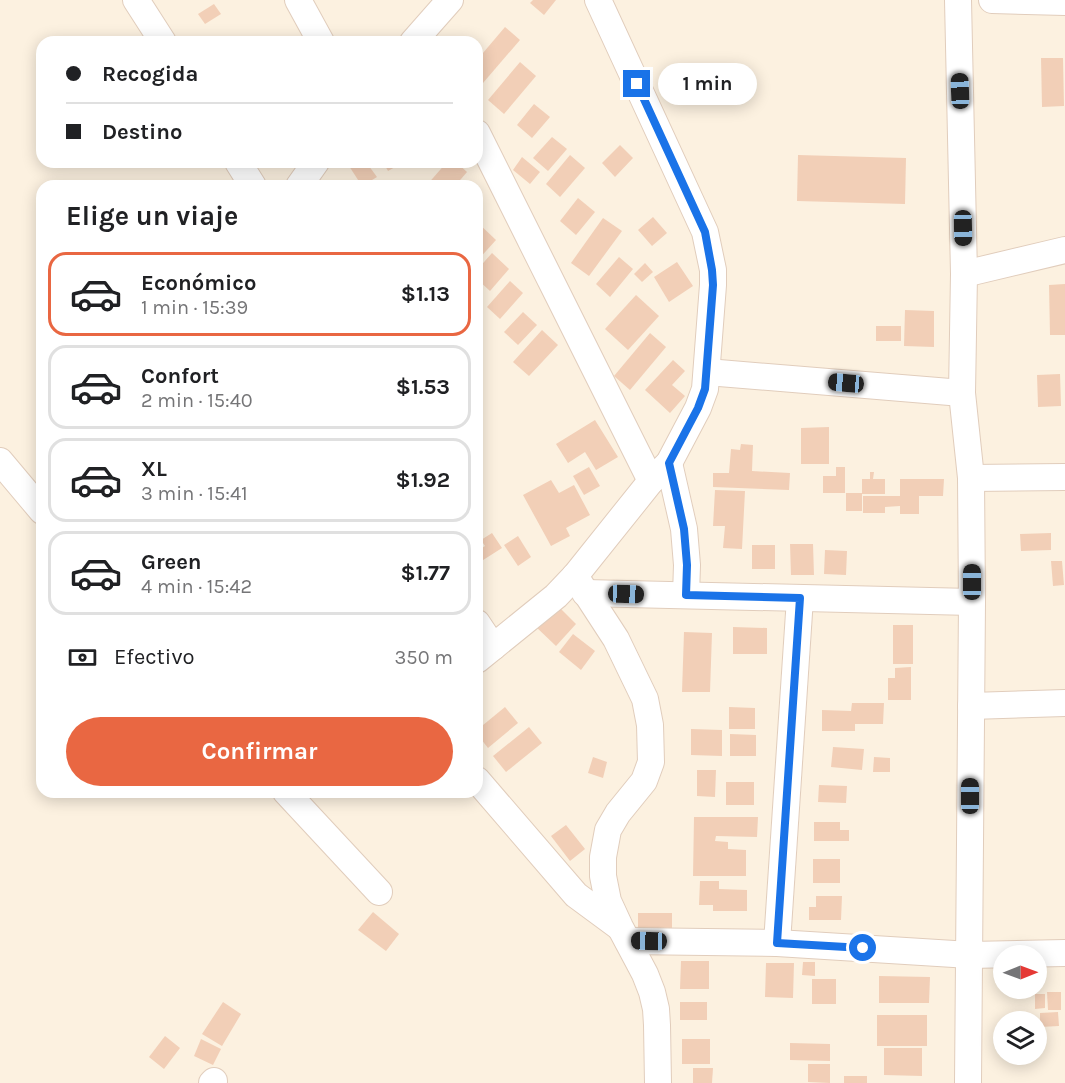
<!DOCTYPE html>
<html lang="es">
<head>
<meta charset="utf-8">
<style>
	:root { --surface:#fff; --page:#f6f6f6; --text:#202124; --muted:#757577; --line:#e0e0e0; --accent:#e96742 }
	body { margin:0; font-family:Karla,sans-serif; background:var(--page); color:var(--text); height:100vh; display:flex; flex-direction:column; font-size:22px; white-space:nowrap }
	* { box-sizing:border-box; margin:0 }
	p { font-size:20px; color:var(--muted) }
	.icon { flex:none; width:33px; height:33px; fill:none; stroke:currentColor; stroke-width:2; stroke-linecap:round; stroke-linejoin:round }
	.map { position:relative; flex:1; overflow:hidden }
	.sheet { position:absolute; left:36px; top:180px; width:447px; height:618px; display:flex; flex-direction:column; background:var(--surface); border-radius:18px; box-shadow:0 3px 15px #0003 }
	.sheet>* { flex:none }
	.guide { position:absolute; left:36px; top:36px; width:447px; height:132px; border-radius:18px; box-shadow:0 3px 15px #0003; display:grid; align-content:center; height:132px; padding:0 30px; background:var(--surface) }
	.needle { width:39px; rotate:89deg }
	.buttons { position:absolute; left:993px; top:945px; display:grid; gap:12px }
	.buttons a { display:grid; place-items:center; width:54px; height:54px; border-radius:50%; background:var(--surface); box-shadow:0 3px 15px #0003; font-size:30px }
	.end { position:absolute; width:27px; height:27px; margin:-14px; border:8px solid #1a73e8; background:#fff; box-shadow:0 0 0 3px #fff }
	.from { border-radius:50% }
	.bubble { position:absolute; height:42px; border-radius:21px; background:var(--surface); box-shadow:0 3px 15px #0003; font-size:20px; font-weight:700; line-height:42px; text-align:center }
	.car { position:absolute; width:18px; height:36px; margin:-18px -9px; border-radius:8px; box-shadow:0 0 4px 2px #0007; background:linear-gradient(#222 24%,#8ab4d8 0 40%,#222 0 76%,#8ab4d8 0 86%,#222 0) }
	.guide b { display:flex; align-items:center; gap:21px; height:57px; font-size:22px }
	.guide b+b { border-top:2px solid var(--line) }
	.guide i { width:15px; height:15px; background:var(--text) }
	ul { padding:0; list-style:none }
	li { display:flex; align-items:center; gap:18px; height:84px; margin:0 12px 9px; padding:0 18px; border:3px solid var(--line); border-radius:18px }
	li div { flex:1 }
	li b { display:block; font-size:22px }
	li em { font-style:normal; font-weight:700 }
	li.on { border-color:var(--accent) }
	li>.icon { width:54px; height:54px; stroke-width:1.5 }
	h2 { padding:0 30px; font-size:27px; line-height:72px }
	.pay { display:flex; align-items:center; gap:15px; height:66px; padding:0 30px; font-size:22px }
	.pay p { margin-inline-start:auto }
	.action { display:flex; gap:12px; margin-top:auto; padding:12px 30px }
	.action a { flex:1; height:69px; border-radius:36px; background:var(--accent); color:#fff; font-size:24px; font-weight:700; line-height:69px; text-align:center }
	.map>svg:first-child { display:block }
</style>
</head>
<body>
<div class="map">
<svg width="1065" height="1083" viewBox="0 0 1065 1083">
	<rect width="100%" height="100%" fill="#fcf1e0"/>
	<g fill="#f2cfb7">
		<polygon points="533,0 556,0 544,15 530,3"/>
		<polygon points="214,4 221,14 205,24 198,14"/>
		<polygon points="505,27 520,40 483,83 477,78 477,60"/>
		<polygon points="1041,58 1063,58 1064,106 1042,107"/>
		<polygon points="520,62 536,76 504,114 488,100"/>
		<polygon points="534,104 550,117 532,138 517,125"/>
		<polygon points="552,137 567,149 548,171 533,158"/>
		<polygon points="620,145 633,158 615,177 602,163"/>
		<polygon points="570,155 585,168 560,197 546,184"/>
		<polygon points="798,155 906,158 905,204 797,201"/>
		<polygon points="522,157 540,172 530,184 513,170"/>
		<polygon points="355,162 366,162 377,177 362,186 349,166"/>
		<polygon points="383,162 404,162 388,171"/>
		<polygon points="447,162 456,162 467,172 455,186 426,186"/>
		<polygon points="578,198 595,212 576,235 560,221"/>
		<polygon points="653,217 667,233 652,246 638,230"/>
		<polygon points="603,218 622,231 589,276 571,263"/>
		<polygon points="477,222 496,240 477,261"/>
		<polygon points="492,253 509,269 490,291 477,279 477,270"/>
		<polygon points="619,257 633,269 610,297 596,284"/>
		<polygon points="677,262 693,286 669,302 654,277"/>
		<polygon points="645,263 653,272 642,282 634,274"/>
		<polygon points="510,281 523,293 500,319 487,307"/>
		<polygon points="1065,284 1065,335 1050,335 1049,285"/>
		<polygon points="636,295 659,316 628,350 605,329"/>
		<polygon points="905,310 934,311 934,347 904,346"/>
		<polygon points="523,312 537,325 518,345 504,332"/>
		<rect x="876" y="326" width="25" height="15"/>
		<polygon points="542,330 558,345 529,376 513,362"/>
		<polygon points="650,333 666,347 630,390 614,376"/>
		<polygon points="673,360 685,371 672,385 685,396 670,413 645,390"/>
		<polygon points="1060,374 1061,406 1038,407 1037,375"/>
		<polygon points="595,420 618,457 596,470 585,452 568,463 556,444"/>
		<polygon points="829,427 829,464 801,464 801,428"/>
		<polygon points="741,444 753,445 752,471 790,473 789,490 713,487 713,473 729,473 731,449 740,450"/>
		<polygon points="589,467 600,486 584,495 573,476"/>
		<polygon points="836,467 845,467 845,493 823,493 823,476 836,476"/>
		<polygon points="870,472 874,472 873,479 885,479 885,494 862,494 862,511 846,511 846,493 862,493 862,479 870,479"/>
		<polygon points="900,479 944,479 943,496 919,496 919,514 900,514 900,506 885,507 885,513 863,513 863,496 900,496"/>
		<polygon points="551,480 559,493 574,485 590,515 566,528 570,536 551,546 523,495"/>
		<polygon points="715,490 745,491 742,549 723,548 725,526 713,526"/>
		<polygon points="492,533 502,548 480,562 477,557 477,551 485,546 481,540"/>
		<polygon points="1051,533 1051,550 1021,551 1020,534"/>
		<polygon points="518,536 531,557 518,566 504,545"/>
		<polygon points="790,544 813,544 814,575 791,575"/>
		<rect x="752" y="545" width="23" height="24"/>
		<polygon points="825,550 847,551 846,575 824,574"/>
		<polygon points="1051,561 1062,561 1064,585 1053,586"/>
		<polygon points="555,603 576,624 556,646 534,625"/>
		<rect x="893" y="625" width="20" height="39"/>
		<polygon points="733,627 767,628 767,654 733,654"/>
		<polygon points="684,632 712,633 710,692 682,692"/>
		<polygon points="573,634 595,651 581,670 559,652"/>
		<polygon points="911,667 911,700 888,700 888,678 895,678 895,668"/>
		<polygon points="852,703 884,703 883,724 855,724 855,731 822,731 822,710 851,711"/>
		<polygon points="505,707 518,723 488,748 477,734 477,730"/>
		<polygon points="729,707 755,708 755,729 729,729"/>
		<polygon points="529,727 542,743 506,772 493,756"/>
		<polygon points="691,729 722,730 722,756 691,755"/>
		<polygon points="730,734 756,735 756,756 730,756"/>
		<polygon points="833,747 864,749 862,770 831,767"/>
		<polygon points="593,757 607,762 603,778 588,773"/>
		<polygon points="874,757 890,758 890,772 873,772"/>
		<polygon points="697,770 716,770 715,797 697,796"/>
		<rect x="726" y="782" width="28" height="23"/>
		<polygon points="819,785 847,786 846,803 818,802"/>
		<polygon points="694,817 758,817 757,837 716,836 715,841 728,842 728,849 746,850 746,876 693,876"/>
		<polygon points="814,822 840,822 840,830 849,830 849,841 814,841"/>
		<polygon points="566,825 585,849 570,861 551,836"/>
		<rect x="813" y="859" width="27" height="24"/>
		<polygon points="700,881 719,881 719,889 747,890 747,911 713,911 713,905 699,905"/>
		<polygon points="816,896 842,896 841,920 809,920 809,907 816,907"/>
		<polygon points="373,912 399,934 386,951 358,930"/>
		<polygon points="638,913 672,913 672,933 638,932"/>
		<polygon points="681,961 709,961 709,989 680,989"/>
		<polygon points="803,962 815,962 815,976 802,975"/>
		<polygon points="766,963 794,963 793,998 765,997"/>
		<polygon points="879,976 930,977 929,1003 879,1003"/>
		<rect x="812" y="979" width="24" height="25"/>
		<polygon points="1047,992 1061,992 1061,1010 1048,1010"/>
		<polygon points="1035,994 1045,994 1045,1008 1035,1009"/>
		<polygon points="223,1002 241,1014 222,1046 202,1034"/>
		<rect x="680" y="1002" width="27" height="18"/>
		<polygon points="1058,1012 1059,1026 1040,1027 1040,1013"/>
		<rect x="877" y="1015" width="50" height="31"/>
		<polygon points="165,1036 180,1048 164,1069 149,1057"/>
		<polygon points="201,1039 221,1049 213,1065 194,1056"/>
		<rect x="682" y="1039" width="28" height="25"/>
		<polygon points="790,1043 830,1044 830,1061 790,1060"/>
		<polygon points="884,1048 922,1048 922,1076 884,1075"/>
		<polygon points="808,1064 830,1064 830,1083 808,1082"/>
		<polygon points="693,1068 713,1068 712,1083 693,1083"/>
		<rect x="844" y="1076" width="23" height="7"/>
	</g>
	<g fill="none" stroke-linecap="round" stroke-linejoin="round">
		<g stroke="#e1cdbc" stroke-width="28">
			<g id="minor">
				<polyline points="136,0 163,42"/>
				<polyline points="298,0 321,42"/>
				<polyline points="958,0 964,274 962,393 971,478 972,602 968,1083"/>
				<polyline points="992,0 1065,2"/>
				<polyline points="413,42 450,0"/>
				<polyline points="477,133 651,481"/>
				<polyline points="238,162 253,186"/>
				<polyline points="299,186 316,162"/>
				<polyline points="964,274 1065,250"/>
				<polyline points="707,372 962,393"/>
				<polyline points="0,461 42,511"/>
				<polyline points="669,463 684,529 687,565 686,595"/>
				<polyline points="971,478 1065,477"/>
				<polyline points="575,576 616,639 645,699 650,725 651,762 644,781 618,813 608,830 603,857 603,876 608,901 620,927 645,974 652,992 656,1009 657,1025 658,1083"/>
				<polyline points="585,593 972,602"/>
				<polyline points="477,623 493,647"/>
				<polyline points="477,660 556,596 575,576 651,481 669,463 698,408 705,389 713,285 713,270 705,232 598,0"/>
				<polyline points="971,706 1065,703"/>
				<polyline points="477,780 576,895 618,926"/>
				<polyline points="286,792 379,892"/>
				<polyline points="628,941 777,943 970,955 1065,953"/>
				<polyline points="777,943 800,598"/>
				<polyline points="212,1083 214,1081"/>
			</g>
		</g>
		<use href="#minor" stroke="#fff" stroke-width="26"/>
	</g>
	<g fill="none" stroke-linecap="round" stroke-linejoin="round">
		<polyline stroke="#1a73e8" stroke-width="8" points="637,84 705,232 712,270 713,285 705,389 698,408 669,463 684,529 687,565 686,595 800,598 777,943 863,948"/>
	</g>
</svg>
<div class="buttons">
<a><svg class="needle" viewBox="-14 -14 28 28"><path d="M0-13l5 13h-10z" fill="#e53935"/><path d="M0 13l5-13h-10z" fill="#757577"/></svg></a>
<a><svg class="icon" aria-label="layers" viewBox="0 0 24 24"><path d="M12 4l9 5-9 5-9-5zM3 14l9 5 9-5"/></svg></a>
</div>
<i class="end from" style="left:863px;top:948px"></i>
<i class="end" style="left:637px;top:84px"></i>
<div class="bubble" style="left:658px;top:63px;width:99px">1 min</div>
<i class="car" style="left:960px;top:91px;rotate:358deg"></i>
<i class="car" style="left:963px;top:228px;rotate:179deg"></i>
<i class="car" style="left:846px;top:383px;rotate:275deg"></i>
<i class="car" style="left:972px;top:582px;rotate:0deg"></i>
<i class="car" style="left:626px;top:594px;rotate:92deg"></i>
<i class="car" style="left:970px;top:796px;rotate:0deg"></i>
<i class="car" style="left:649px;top:941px;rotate:271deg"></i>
<div class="guide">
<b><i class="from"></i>Recogida</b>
<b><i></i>Destino</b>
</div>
<section class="sheet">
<h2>Elige un viaje</h2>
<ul>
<li class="on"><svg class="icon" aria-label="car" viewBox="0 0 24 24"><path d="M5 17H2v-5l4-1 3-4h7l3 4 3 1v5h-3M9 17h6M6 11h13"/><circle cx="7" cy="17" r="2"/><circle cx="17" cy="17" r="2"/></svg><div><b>Económico</b><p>1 min · 15:39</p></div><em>$1.13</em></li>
<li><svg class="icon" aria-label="car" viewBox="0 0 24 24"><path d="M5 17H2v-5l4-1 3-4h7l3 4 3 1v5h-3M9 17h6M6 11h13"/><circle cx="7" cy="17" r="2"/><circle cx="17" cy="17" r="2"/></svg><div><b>Confort</b><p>2 min · 15:40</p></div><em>$1.53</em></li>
<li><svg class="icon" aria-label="car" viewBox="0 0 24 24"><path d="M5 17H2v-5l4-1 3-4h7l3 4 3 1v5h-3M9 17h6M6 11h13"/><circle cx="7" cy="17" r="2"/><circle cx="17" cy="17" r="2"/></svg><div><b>XL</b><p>3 min · 15:41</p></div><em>$1.92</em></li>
<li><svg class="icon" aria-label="car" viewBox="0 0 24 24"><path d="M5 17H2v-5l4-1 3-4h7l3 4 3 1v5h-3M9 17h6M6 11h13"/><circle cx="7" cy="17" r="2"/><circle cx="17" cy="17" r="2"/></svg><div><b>Green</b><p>4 min · 15:42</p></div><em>$1.77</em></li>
</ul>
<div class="pay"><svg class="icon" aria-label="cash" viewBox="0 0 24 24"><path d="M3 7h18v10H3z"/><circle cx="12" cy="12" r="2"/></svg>Efectivo<p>350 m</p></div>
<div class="action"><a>Confirmar</a></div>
</section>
</div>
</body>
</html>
